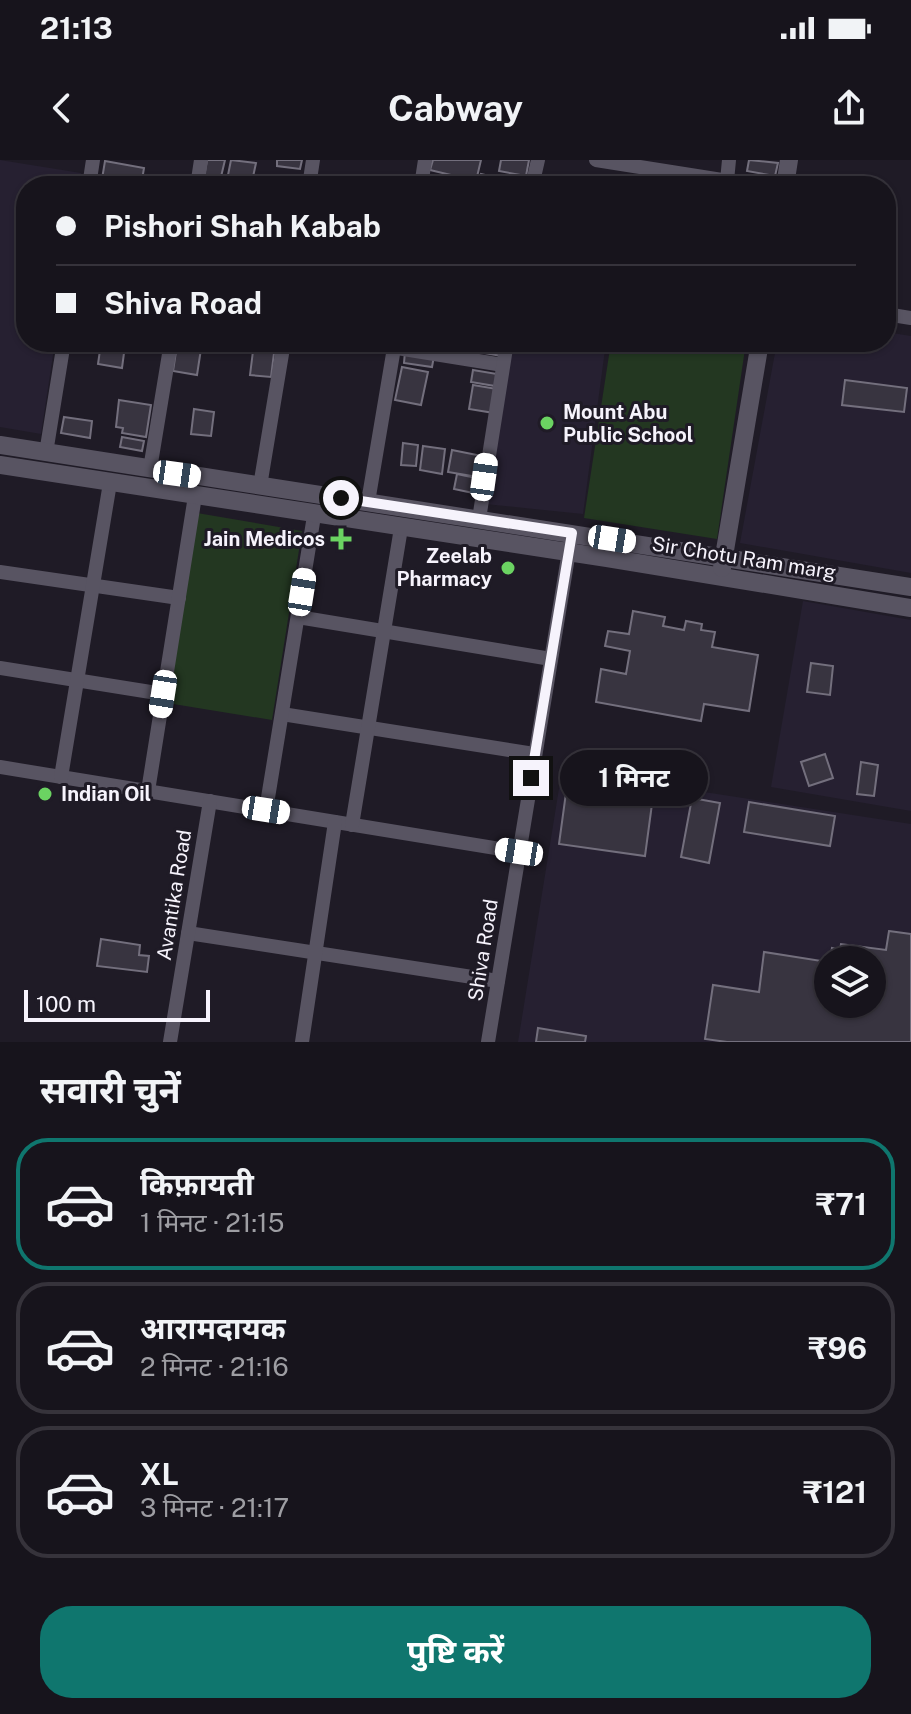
<!DOCTYPE html>
<html lang="hi">
<head>
<meta charset="utf-8">
<style>
	:root { --surface:#17141c; --page:#201d25; --text:#f1f3f6; --muted:#9e9ea3; --line:#36333b; --accent:#0f766e }
	body { margin:0; font-family:"Public Sans","Noto Sans Devanagari",sans-serif; background:var(--page); color:var(--text); height:100vh; display:flex; flex-direction:column; font-size:30px; white-space:nowrap }
	* { box-sizing:border-box; margin:0 }
	p { font-size:26px; color:var(--muted) }
	.icon { flex:none; width:44px; height:44px; fill:none; stroke:currentColor; stroke-width:2; stroke-linecap:round; stroke-linejoin:round }
	.map { position:relative; height:882px; overflow:hidden }
	.drawer { display:flex; flex-direction:column; background:var(--surface); flex:1 }
	.drawer>* { flex:none }
	.top-card { position:absolute; left:16px; top:16px; width:880px; height:176px; border-radius:32px; box-shadow:0 2px 6px #0004,0 0 0 2px var(--line); display:grid; align-content:center; height:176px; padding:0 40px; background:var(--surface) }
	.controls { position:absolute; left:814px; top:786px; display:grid; gap:16px }
	.controls a { display:grid; place-items:center; width:72px; height:72px; border-radius:50%; background:var(--surface); box-shadow:0 2px 6px #0004,0 0 0 2px var(--line); font-size:40px }
	.scale { position:absolute; left:24px; bottom:20px; width:186px; box-sizing:border-box; padding-left:8px; border:4px solid #f6f3fc; border-top:0; font-size:22px; line-height:28px; white-space:nowrap; color:#f6f3fc; -webkit-text-stroke:6px #1f1b26; paint-order:stroke }
	.end { position:absolute; width:36px; height:36px; margin:-18px; border:10px solid #f6f3fc; background:#111; box-shadow:0 0 0 4px #111 }
	.from { border-radius:50% }
	.bubble { position:absolute; height:56px; border-radius:28px; background:var(--surface); box-shadow:0 2px 6px #0004,0 0 0 2px var(--line); font-size:26px; font-weight:700; line-height:56px; text-align:center }
	.car { position:absolute; width:24px; height:48px; margin:-24px -12px; border-radius:10px; box-shadow:0 0 6px 2px #0007; background:linear-gradient(#fff 24%,#345 0 40%,#fff 0 76%,#345 0 86%,#fff 0) }
	.top-card b { display:flex; align-items:center; gap:28px; height:76px; font-size:30px }
	.top-card b+b { border-top:2px solid var(--line) }
	.top-card i { width:20px; height:20px; background:var(--text) }
	ul { padding:0; list-style:none }
	li { display:flex; align-items:center; gap:24px; height:132px; margin:0 16px 12px; padding:0 24px; border:4px solid var(--line); border-radius:32px }
	li div { flex:1 }
	li b { display:block; font-size:30px }
	li em { font-style:normal; font-weight:700 }
	li.active { border-color:var(--accent) }
	li>.icon { width:72px; height:72px; stroke-width:1.5 }
	h2 { padding:0 40px; font-size:36px; line-height:96px }
	.action { display:flex; gap:16px; margin-top:auto; padding:16px 40px }
	.action a { flex:1; height:92px; border-radius:32px; background:var(--accent); color:#fff; font-size:32px; font-weight:700; line-height:92px; text-align:center }
	.status { display:flex; justify-content:space-between; align-items:center; height:56px; padding:0 40px; background:var(--surface); direction:ltr }
	.status svg { height:22px; fill:currentColor }
	header { display:flex; justify-content:space-between; align-items:center; height:104px; padding:0 40px; background:var(--surface); font-size:36px; font-weight:700 }
	.map>svg:first-child { display:block }
</style>
</head>
<body>
<div class="status"><b>21:13</b><svg viewBox="0 0 49 12"><path d="M0 12V9h3v3zM5 12V6h3v6zM10 12V3h3v9zM15 12V0h3v12zM26 1h20v11H26zM47 4h2v5h-2z"/></svg></div>
<header><svg class="icon" aria-label="back" viewBox="0 0 24 24"><path d="M15 5l-7 7 7 7"/></svg>Cabway<svg class="icon" aria-label="share" viewBox="0 0 24 24"><path d="M12 15V3M7 8l5-5 5 5M5 13v7h14v-7"/></svg></header>
<div class="map">
<svg width="911" height="882" viewBox="0 0 911 882">
	<rect width="100%" height="100%" fill="#1f1b26"/>
	<g fill="#262031" fill-rule="evenodd">
		<polygon points="0,0 81,13 79,26 26,26 26,182 55,182 41,274 0,267"/>
		<polygon points="886,172 911,176 911,413 740,383 777,182 886,182"/>
		<polygon points="512,182 606,182 583,354 485,344"/>
		<polygon points="803,441 911,460 911,651 771,627"/>
		<path d="M562,610L911,664V882H518ZM828,800H872V844H828Z"/>
	</g>
	<g fill="#233721">
		<polygon points="611,182 746,182 717,379 584,358"/>
		<polygon points="197,353 302,371 272,560 167,543"/>
	</g>
	<g fill="#383440" stroke="#736f7d" stroke-width="2">
		<polygon points="207,0 225,0 220,21 204,17"/>
		<polygon points="231,0 256,3 251,26 227,20"/>
		<polygon points="277,0 302,0 300,9 277,6"/>
		<polygon points="433,0 481,0 476,21 430,10"/>
		<polygon points="501,0 529,0 526,16 499,11"/>
		<polygon points="749,0 778,3 775,16 747,11"/>
		<polygon points="105,1 144,8 141,26 101,25"/>
		<polygon points="481,14 502,19 501,26 478,26"/>
		<polygon points="548,18 588,26 546,26"/>
		<polygon points="404,182 459,182 458,190"/>
		<polygon points="473,182 504,182 502,196 472,191"/>
		<polygon points="177,185 201,189 197,215 173,211"/>
		<polygon points="100,190 124,193 122,208 98,204"/>
		<polygon points="253,191 274,193 271,217 250,215"/>
		<polygon points="405,192 434,196 432,207 404,203"/>
		<polygon points="402,207 428,212 421,245 395,240"/>
		<polygon points="473,210 497,214 495,226 471,222"/>
		<polygon points="845,220 907,228 904,252 842,245"/>
		<polygon points="473,225 497,229 494,253 469,249"/>
		<polygon points="119,240 151,245 146,277 122,273 123,268 116,267"/>
		<polygon points="194,249 214,252 211,276 191,274"/>
		<polygon points="64,257 92,261 90,278 61,273"/>
		<polygon points="122,277 144,281 142,291 120,287"/>
		<polygon points="403,283 418,285 416,306 401,305"/>
		<polygon points="423,286 445,289 442,314 420,310"/>
		<polygon points="452,290 482,296 478,317 448,312"/>
		<polygon points="457,314 481,319 478,334 454,329"/>
		<polygon points="633,451 665,457 663,466 684,470 686,461 702,464 701,470 715,472 712,487 758,495 749,551 704,544 701,561 596,542 601,509 626,514 630,491 605,486 608,471 629,474"/>
		<polygon points="811,503 833,506 830,535 807,532"/>
		<polygon points="825,594 833,618 809,626 801,602"/>
		<polygon points="861,602 878,605 874,636 857,634"/>
		<polygon points="568,618 654,629 645,696 559,684"/>
		<polygon points="692,638 720,643 709,703 681,697"/>
		<polygon points="749,642 835,656 830,686 744,672"/>
		<polygon points="889,771 911,774 911,882 727,882 705,879 713,825 759,832 764,792 828,802 828,844 872,844 872,800 830,800 832,788 840,790 841,784 886,790"/>
		<polygon points="101,779 140,785 139,795 149,796 147,812 97,806"/>
		<polygon points="538,868 586,876 585,882 536,882"/>
	</g>
	<g fill="none" stroke-linecap="round" stroke-linejoin="round">
		<g stroke="#585462" stroke-width="14">
			<polyline points="596,0 760,26"/>
			<polyline points="727,21 729,0"/>
			<polyline points="89,26 93,0"/>
			<polyline points="197,26 201,0"/>
			<polyline points="309,26 313,0"/>
			<polyline points="421,26 425,0"/>
			<polyline points="532,26 538,0"/>
			<polyline points="886,154 911,158"/>
			<polyline points="360,182 503,205"/>
			<polyline points="46,293 64,182"/>
			<polyline points="150,309 171,182"/>
			<polyline points="260,326 284,182"/>
			<polyline points="368,342 395,182"/>
			<polyline points="479,359 507,182"/>
			<polyline points="0,412 179,438"/>
			<polyline points="298,457 551,499"/>
			<polyline points="0,508 163,534"/>
			<polyline points="282,554 534,594"/>
			<polyline points="0,607 519,692"/>
			<polyline points="61,617 110,323"/>
			<polyline points="148,631 195,336"/>
			<polyline points="266,650 314,356"/>
			<polyline points="352,665 401,368"/>
			<polyline points="188,773 498,821"/>
			<polyline points="170,882 210,641"/>
			<polyline points="302,882 335,662"/>
			<polyline points="488,882 570,385"/>
		</g>
		<g stroke="#585462" stroke-width="18">
			<polyline points="785,26 789,0"/>
			<polyline points="0,285 911,427"/>
			<polyline points="0,305 607,398 911,448"/>
			<polyline points="722,408 760,182"/>
		</g>
	</g>
	<g fill="none" stroke-linecap="round" stroke-linejoin="round">
		<polyline stroke="#f6f3fc" stroke-width="10" points="341,338 572,373 531,618"/>
	</g>
	<g fill="#6bd362" stroke="#1f1b26" stroke-width="3">
		<circle cx="547" cy="263" r="8"/>
		<path d="M337 367h8v8h8v8h-8v8h-8v-8h-8v-8h8z"/>
		<circle cx="508" cy="408" r="8"/>
		<circle cx="45" cy="634" r="8"/>
	</g>
	<g text-anchor="middle" stroke-width="6" stroke-linejoin="round" paint-order="stroke">
		<g font-size="20" font-weight="bold" fill="#f6f3fc" stroke="#1f1b26" text-anchor="start">
			<text x="563" y="259">Mount Abu<tspan x="563" dy="23">Public School</tspan></text>
			<text x="325" y="386" text-anchor="end">Jain Medicos</text>
			<text x="492" y="403" text-anchor="end">Zeelab<tspan x="492" dy="23">Pharmacy</tspan></text>
			<text x="61" y="641">Indian Oil</text>
		</g>
		<g font-size="20" fill="#f6f3fc" stroke="#1f1b26">
			<text transform="translate(744 398) rotate(9)" y="7">Sir Chotu Ram marg</text>
			<text transform="translate(174 735) rotate(-81)" y="7">Avantika Road</text>
			<text transform="translate(483 790) rotate(-81)" y="7">Shiva Road</text>
		</g>
	</g>
</svg>
<div class="controls">
<a><svg class="icon" aria-label="layers" viewBox="0 0 24 24"><path d="M12 4l9 5-9 5-9-5zM3 14l9 5 9-5"/></svg></a>
</div>
<div class="scale">100 m</div>
<i class="end from" style="left:341px;top:338px"></i>
<i class="end" style="left:531px;top:618px"></i>
<div class="bubble" style="left:560px;top:590px;width:148px">1 मिनट</div>
<i class="car" style="left:177px;top:314px;rotate:98deg"></i>
<i class="car" style="left:484px;top:317px;rotate:8deg"></i>
<i class="car" style="left:612px;top:379px;rotate:99deg"></i>
<i class="car" style="left:302px;top:432px;rotate:9deg"></i>
<i class="car" style="left:163px;top:534px;rotate:189deg"></i>
<i class="car" style="left:266px;top:650px;rotate:99deg"></i>
<i class="car" style="left:519px;top:692px;rotate:279deg"></i>
<div class="top-card">
<b><i class="from"></i>Pishori Shah Kabab</b>
<b><i></i>Shiva Road</b>
</div>
</div>
<section class="drawer">
<h2>सवारी चुनें</h2>
<ul>
<li class="active"><svg class="icon" aria-label="car" viewBox="0 0 24 24"><path d="M5 17H2v-5l4-1 3-4h7l3 4 3 1v5h-3M9 17h6M6 11h13"/><circle cx="7" cy="17" r="2"/><circle cx="17" cy="17" r="2"/></svg><div><b>किफ़ायती</b><p>1 मिनट · 21:15</p></div><em>₹71</em></li>
<li><svg class="icon" aria-label="car" viewBox="0 0 24 24"><path d="M5 17H2v-5l4-1 3-4h7l3 4 3 1v5h-3M9 17h6M6 11h13"/><circle cx="7" cy="17" r="2"/><circle cx="17" cy="17" r="2"/></svg><div><b>आरामदायक</b><p>2 मिनट · 21:16</p></div><em>₹96</em></li>
<li><svg class="icon" aria-label="car" viewBox="0 0 24 24"><path d="M5 17H2v-5l4-1 3-4h7l3 4 3 1v5h-3M9 17h6M6 11h13"/><circle cx="7" cy="17" r="2"/><circle cx="17" cy="17" r="2"/></svg><div><b>XL</b><p>3 मिनट · 21:17</p></div><em>₹121</em></li>
</ul>
<div class="action"><a>पुष्टि करें</a></div>
</section>
</body>
</html>
